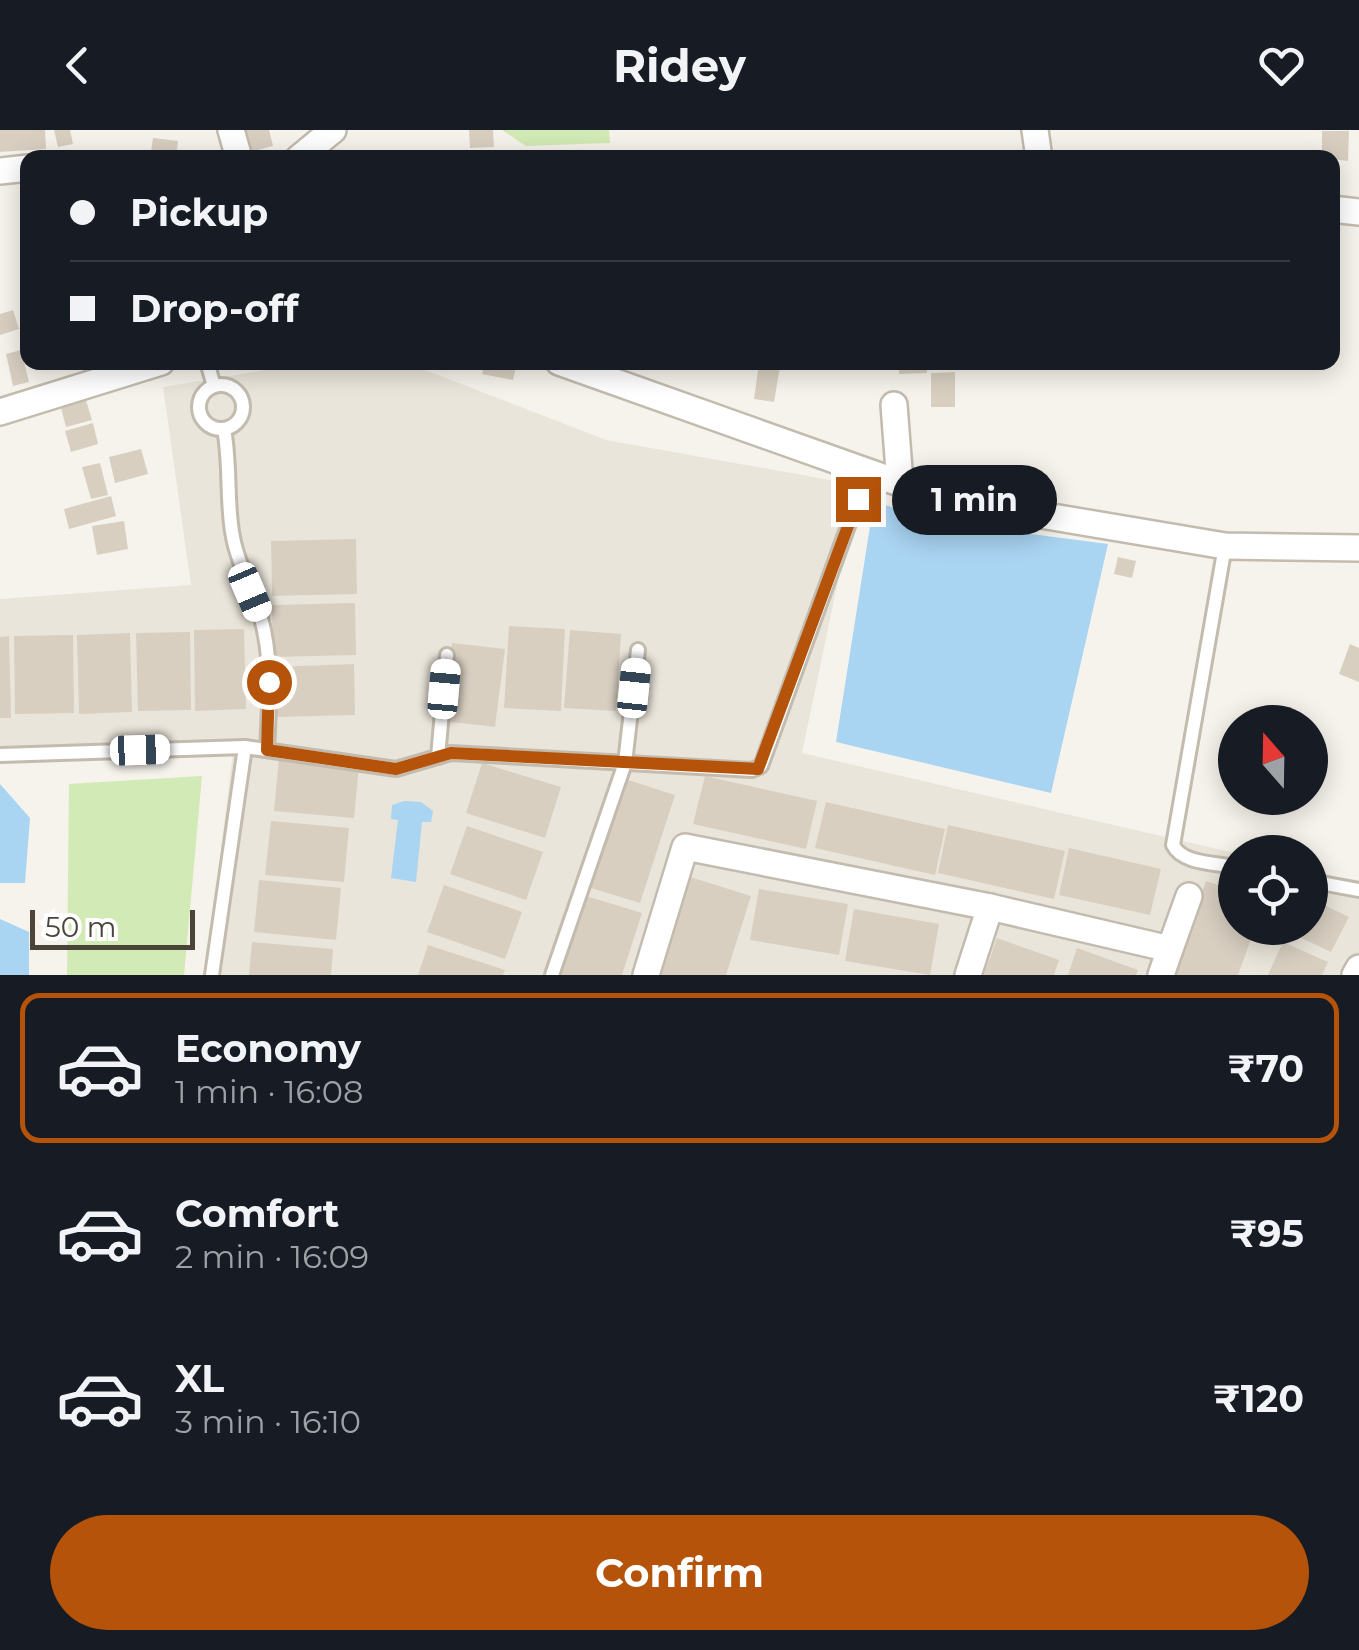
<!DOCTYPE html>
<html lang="en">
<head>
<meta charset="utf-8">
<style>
	:root { --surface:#171b24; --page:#20242c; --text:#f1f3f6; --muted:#9ea1a6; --line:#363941; --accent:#b45309 }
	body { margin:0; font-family:Montserrat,sans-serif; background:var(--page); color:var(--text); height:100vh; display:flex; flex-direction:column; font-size:38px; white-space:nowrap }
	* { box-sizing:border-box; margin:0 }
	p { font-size:32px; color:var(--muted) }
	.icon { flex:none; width:55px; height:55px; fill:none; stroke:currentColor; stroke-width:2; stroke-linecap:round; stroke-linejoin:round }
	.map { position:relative; height:845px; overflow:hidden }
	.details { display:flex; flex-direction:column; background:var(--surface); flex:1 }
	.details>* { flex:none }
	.guide { position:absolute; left:20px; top:20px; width:1320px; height:220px; border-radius:20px; box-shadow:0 5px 25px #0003; display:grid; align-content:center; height:220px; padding:0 50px; background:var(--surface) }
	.needle { width:65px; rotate:340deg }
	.controls { position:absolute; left:1218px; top:575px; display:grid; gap:20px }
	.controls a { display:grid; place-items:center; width:110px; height:110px; border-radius:50%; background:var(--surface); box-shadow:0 5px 25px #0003; font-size:50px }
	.scale { position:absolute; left:30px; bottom:25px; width:165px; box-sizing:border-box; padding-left:10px; border:5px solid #4b4439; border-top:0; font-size:28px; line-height:35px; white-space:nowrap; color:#4b4439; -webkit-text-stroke:8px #fff; paint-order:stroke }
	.end { position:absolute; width:45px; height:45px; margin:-22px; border:12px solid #b45309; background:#fff; box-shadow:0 0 0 5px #fff }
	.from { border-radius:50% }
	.bubble { position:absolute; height:70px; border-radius:35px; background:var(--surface); box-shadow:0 5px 25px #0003; font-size:32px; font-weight:700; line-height:70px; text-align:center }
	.car { position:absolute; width:30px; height:60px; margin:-30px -15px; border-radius:12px; box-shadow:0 0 8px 2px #0007; background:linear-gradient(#fff 24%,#345 0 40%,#fff 0 76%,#345 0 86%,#fff 0) }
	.guide b { display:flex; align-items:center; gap:35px; height:95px; font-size:38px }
	.guide b+b { border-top:2px solid var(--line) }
	.guide i { width:25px; height:25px; background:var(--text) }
	ul { padding:18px 0 0; list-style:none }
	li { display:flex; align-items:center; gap:30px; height:150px; margin:0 20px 15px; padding:0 30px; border:5px solid transparent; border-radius:20px }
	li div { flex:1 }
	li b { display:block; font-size:38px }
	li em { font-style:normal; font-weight:700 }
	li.on { border-color:var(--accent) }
	li>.icon { width:90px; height:90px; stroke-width:1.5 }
	.button { display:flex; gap:20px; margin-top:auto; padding:20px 50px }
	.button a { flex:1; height:115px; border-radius:60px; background:var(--accent); color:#fff; font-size:40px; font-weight:700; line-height:115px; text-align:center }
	header { display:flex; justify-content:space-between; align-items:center; height:130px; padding:0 50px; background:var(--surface); font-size:45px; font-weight:700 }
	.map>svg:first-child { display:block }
</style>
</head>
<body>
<header><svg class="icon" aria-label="back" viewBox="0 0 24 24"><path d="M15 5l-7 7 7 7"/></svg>Ridey<svg class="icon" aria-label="heart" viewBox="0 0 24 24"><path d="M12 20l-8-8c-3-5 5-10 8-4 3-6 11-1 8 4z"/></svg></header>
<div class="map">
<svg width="1359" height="845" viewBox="0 0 1359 845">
	<rect width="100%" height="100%" fill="#f6f3ec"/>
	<polygon fill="#eae5da" points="306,233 407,233 606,310 858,355 802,623 1235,723 1235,798 1310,798 1310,740 1359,752 1359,845 206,845 233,622 0,620 0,469 191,455 163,257"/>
	<g fill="#d2eab5">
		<polygon points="502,0 609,0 610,13 526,16"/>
		<polygon points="202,646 184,845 67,845 69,654"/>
	</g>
	<g fill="#a9d4f2">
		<polygon points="874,371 931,391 1108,414 1051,663 836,612"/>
		<polygon points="0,654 30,688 25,753 0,753"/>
		<polygon points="404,671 421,672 433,681 431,692 422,692 416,752 391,748 398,690 391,689 392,675"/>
		<polygon points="0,789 29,802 29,845 0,845"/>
	</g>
	<g fill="#d8cfc1">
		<polygon points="0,0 45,0 46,19 0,22"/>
		<polygon points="54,0 70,0 73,14 58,17"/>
		<polygon points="240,0 269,0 273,16 246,23"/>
		<polygon points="469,0 493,0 494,17 470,18"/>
		<polygon points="1322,1 1349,1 1348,31 1322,28"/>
		<polygon points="153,8 178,11 176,28 150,28"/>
		<polygon points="13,180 19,199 0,205 0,184"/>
		<polygon points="21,220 29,252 13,256 6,224"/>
		<polygon points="485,232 517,232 513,250 482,244"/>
		<polygon points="899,232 927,232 927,243 899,244"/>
		<polygon points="759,233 780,236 774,272 754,269"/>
		<polygon points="955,242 955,277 931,277 931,243"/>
		<polygon points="85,267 92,290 66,297 60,274"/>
		<polygon points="93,293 98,314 71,322 65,301"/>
		<polygon points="141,319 148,344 115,353 109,327"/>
		<polygon points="100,333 108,365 91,369 82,337"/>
		<polygon points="111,366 116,386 69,399 64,379"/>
		<polygon points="124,391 128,419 97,425 92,396"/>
		<polygon points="356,409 357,464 272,466 271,411"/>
		<polygon points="1118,427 1136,431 1132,448 1114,444"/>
		<polygon points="355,473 356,525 273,527 272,475"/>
		<polygon points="509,496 565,499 561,581 504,578"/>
		<polygon points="244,499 246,579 195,581 194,500"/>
		<polygon points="570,500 621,504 616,581 564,578"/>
		<polygon points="190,502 191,580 138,581 136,503"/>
		<polygon points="130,503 132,582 79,584 77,505"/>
		<polygon points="73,505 74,583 15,584 14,506"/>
		<polygon points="9,506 11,588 0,588 0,507"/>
		<polygon points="452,513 505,519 495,597 443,591"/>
		<polygon points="1350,514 1359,518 1359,552 1339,544"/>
		<polygon points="354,534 355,585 275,587 273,537"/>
		<polygon points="279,629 359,636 354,688 274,681"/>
		<polygon points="482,633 561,657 545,708 466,683"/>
		<polygon points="705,646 817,671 806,719 693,694"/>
		<polygon points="622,648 675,665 640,773 588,757"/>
		<polygon points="826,672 945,699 935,745 815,718"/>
		<polygon points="271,691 349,698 344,752 265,745"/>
		<polygon points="948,695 1065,721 1054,769 938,743"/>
		<polygon points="467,696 543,722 526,770 450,744"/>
		<polygon points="1069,718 1161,739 1150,785 1059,765"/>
		<polygon points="687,746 751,766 726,845 656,845"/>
		<polygon points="259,750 341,758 336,810 254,802"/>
		<polygon points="1206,751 1235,761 1235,798 1255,798 1238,845 1173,845"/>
		<polygon points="444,755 522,782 505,829 427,802"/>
		<polygon points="759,759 848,774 839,825 750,810"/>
		<polygon points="583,765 642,783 622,845 557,845"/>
		<polygon points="1310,768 1349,787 1331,822 1280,798 1310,798"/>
		<polygon points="854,779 939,794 930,845 845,831"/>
		<polygon points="997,808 1059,830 1054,845 984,845"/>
		<polygon points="252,812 333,819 331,845 249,845"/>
		<polygon points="1283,812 1328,832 1322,845 1268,845"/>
		<polygon points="428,815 505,840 503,845 418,845"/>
		<polygon points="1077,818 1138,840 1136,845 1068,845"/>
	</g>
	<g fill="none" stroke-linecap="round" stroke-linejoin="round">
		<g stroke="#c2bbae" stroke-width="18">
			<g id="service">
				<polyline points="207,232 214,256"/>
				<circle cx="221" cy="277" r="22"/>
				<path d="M224,299C231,336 226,373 233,407C238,436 254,461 261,488C273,530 269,577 267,620"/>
				<path d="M1225,416L1173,715C1182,734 1216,733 1235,737"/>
				<polyline points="0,625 245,617"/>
				<polyline points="438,627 447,525"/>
				<polyline points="1310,751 1359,760"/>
				<polyline points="212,845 245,617 396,639 451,623 752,640 761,636 868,341"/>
				<polyline points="552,845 625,633 638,520"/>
			</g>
		</g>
		<g stroke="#c2bbae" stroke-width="30">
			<g id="minor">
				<polyline points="231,0 239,28"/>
				<polyline points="1035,0 1039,28"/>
				<polyline points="299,28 333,0"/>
				<polyline points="0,41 28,38"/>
				<polyline points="1332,79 1359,82"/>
				<polyline points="559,232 905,355 963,372 1225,416 1359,418"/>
				<polyline points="894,275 900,353"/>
				<polyline points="0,282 161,232"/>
				<polyline points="990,777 1170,819 1161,845"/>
				<polyline points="1170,819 1189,766"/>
				<polyline points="646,845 685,717 990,777 968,845"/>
				<polyline points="1355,845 1359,838"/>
			</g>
		</g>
		<use href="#service" stroke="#fff" stroke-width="12"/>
		<use href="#minor" stroke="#fff" stroke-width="25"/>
	</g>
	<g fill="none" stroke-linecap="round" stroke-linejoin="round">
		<polyline stroke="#b45309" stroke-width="12" points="269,552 267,620 396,639 451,623 758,639 858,369"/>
	</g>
</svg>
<div class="controls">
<a><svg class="needle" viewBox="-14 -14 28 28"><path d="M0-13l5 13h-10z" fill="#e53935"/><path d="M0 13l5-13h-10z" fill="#9ea1a6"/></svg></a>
<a><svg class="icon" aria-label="locate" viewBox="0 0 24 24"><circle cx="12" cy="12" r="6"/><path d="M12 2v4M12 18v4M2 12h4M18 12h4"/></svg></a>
</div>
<div class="scale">50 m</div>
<i class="end from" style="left:269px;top:552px"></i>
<i class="end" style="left:858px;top:369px"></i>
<div class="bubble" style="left:892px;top:335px;width:165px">1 min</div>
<i class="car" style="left:250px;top:462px;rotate:157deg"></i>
<i class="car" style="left:634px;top:558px;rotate:6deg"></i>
<i class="car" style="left:444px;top:559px;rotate:5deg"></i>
<i class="car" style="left:140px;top:620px;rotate:88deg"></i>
<div class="guide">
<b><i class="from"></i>Pickup</b>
<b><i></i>Drop-off</b>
</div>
</div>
<section class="details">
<ul>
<li class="on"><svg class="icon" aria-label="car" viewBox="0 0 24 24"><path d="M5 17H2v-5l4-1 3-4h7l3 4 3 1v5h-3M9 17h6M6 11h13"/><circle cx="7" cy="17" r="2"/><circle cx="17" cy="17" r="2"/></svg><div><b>Economy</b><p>1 min · 16:08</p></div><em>₹70</em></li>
<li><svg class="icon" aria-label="car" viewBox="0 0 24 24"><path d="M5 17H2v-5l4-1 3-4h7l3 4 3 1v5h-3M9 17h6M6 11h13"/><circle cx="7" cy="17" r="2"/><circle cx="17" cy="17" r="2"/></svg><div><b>Comfort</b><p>2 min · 16:09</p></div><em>₹95</em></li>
<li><svg class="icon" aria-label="car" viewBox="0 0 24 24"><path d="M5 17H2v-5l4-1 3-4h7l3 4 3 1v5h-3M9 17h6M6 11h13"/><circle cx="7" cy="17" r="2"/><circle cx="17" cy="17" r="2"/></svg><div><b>XL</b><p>3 min · 16:10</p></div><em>₹120</em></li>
</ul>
<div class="button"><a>Confirm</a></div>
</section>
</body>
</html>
